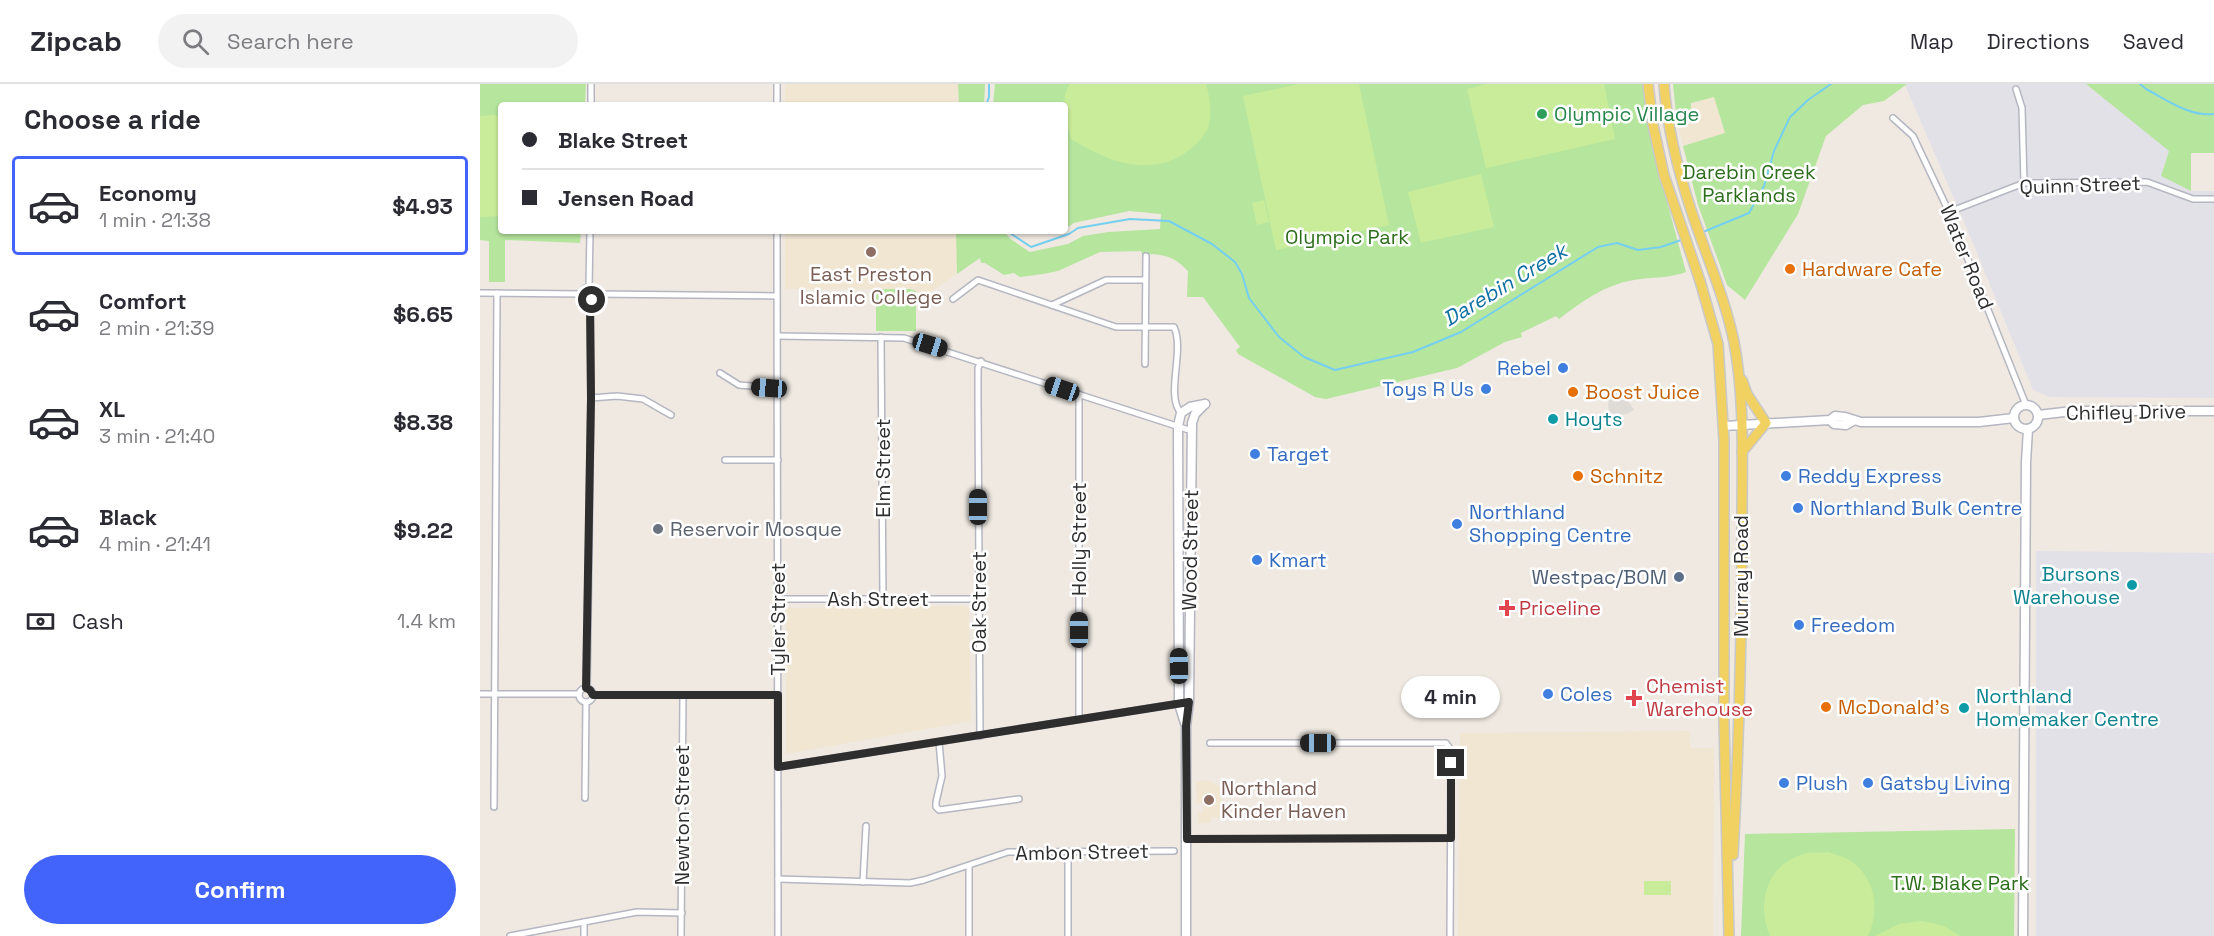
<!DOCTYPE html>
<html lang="en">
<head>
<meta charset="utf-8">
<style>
	:root { --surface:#fff; --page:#f2f2f3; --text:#2b2b33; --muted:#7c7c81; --line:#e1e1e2; --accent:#4264fb }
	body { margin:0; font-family:"Space Grotesk",sans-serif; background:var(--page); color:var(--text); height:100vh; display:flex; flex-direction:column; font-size:22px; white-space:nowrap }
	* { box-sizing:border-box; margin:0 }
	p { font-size:20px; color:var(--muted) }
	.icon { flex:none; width:33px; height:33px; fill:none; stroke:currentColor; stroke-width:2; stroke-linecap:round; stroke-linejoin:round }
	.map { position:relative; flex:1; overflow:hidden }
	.details { display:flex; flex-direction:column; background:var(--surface); width:480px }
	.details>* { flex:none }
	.hud { position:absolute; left:18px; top:18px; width:570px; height:132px; border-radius:6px; box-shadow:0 2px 4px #0004; display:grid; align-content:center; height:132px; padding:0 24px; background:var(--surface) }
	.end { position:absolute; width:27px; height:27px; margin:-14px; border:8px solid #2e2e2e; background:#fff; box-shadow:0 0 0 3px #fff }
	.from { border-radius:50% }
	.bubble { position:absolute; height:42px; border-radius:21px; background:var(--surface); box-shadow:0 2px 4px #0004; font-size:20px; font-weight:600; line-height:42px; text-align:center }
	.car { position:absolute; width:18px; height:36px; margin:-18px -9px; border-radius:8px; box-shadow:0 0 4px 2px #0007; background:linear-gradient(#222 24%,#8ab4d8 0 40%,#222 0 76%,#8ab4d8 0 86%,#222 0) }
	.hud b { display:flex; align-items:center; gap:21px; height:57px; font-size:22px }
	.hud b+b { border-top:2px solid var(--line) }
	.hud i { width:15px; height:15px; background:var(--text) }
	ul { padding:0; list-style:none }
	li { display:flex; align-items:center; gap:18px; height:99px; margin:0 12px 9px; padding:0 12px; border:3px solid transparent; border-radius:6px }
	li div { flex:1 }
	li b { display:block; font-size:22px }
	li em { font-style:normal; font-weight:600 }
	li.current { border-color:var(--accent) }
	li>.icon { width:54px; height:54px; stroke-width:1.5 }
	h2 { padding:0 24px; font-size:27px; line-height:72px }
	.pay { display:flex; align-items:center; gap:15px; height:66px; padding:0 24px; font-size:22px }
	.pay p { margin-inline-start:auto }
	.button { display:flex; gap:12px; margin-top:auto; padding:12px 24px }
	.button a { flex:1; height:69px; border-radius:36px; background:var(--accent); color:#fff; font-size:24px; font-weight:600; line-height:69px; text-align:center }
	header { display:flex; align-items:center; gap:36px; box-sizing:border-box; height:84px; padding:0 30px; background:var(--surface); border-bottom:2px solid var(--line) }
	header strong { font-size:28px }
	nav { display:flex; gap:33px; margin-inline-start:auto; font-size:21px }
	.search { width:420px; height:54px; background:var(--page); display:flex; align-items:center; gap:15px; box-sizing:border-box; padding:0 21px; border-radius:33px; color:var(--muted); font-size:22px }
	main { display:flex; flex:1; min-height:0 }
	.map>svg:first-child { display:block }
</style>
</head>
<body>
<header>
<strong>Zipcab</strong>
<div class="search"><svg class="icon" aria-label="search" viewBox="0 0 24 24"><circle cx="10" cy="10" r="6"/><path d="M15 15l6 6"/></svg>Search here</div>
<nav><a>Map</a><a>Directions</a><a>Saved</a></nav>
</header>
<main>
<section class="details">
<h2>Choose a ride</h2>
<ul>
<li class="current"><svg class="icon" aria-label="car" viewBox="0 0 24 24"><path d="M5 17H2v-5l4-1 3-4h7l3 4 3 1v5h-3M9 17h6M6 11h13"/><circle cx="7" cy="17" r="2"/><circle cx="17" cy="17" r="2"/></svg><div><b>Economy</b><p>1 min · 21:38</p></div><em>$4.93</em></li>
<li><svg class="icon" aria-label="car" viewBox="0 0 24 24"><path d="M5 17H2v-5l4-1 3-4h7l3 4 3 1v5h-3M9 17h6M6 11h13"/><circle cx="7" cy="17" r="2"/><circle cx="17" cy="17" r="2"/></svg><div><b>Comfort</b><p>2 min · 21:39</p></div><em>$6.65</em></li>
<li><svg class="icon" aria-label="car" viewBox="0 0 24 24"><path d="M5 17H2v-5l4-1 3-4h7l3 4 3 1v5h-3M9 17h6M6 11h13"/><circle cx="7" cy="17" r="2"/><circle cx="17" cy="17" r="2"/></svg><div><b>XL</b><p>3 min · 21:40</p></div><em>$8.38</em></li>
<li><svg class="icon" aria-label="car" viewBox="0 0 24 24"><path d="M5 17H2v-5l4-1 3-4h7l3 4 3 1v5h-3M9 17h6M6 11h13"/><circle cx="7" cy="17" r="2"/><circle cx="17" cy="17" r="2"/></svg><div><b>Black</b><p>4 min · 21:41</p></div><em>$9.22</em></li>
</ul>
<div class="pay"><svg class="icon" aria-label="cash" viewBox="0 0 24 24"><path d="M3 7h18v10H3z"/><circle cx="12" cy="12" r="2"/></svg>Cash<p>1.4 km</p></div>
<div class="button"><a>Confirm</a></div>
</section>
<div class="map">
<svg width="1734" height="852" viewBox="0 0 1734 852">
	<rect width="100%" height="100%" fill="#efe9e1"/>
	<g fill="#e3e1e8">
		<polygon points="1427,0 1606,0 1690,67 1681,91 1711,107 1734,107 1734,314 1569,313 1553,306 1485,140 1425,1"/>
		<polygon points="1556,467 1734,469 1734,852 1556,852"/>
	</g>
	<g fill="#f0e6d1">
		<polygon points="305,0 478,0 479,21 305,21"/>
		<polygon points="1234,12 1246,49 1203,62 1196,30 1211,25 1211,19"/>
		<polygon points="305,147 476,147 477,190 447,210 430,205 305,205"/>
		<polygon points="485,522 489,525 491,637 306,670 306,527 308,524"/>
		<polygon points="1210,647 1210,664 1234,664 1233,852 978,852 980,649"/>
		<polygon points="727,696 743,704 741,734 731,733 731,738 718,740 718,729 723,728 723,719 717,719 716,698"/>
	</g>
	<g fill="#b6e59e">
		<polygon points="0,0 106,0 105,21 21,21 21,147 101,147 100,159 25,156 25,198 9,198 9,157 0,156"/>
		<polygon points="478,0 505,0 504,21 479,21"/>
		<path d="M515,0H1165L1182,99L1206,188C1191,194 1171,193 1154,196C1124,201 1103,217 1079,235L1076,232L1041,249L1042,253L1025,258L977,284L846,315L835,313L758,270L756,266L760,263L723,213H707L708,187C693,171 682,170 662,170L661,167L620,168L578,187L563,190L540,193L534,189L524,191L505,179H501L500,174L477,190L476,147H523L532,156L550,168L588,160L603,152L628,148L680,145L681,130L649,127L594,139L585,145V21H513Z"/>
		<polygon points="1193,0 1427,0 1404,17 1383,21 1346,52 1318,130 1265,216 1247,201 1218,121 1203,62 1245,49 1234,13 1211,19 1211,25 1196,30"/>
		<polygon points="1606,0 1734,0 1734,69 1711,69 1711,107 1681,92 1689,67"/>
		<polygon points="396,205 430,205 436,207 436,247 396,247"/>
		<polygon points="1535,745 1534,852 1261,852 1265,750"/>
	</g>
	<g fill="#c9ec9a">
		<path d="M590,0H726C730,14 732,26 729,41C729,45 725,48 723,52C704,77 675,86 645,79C625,75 609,65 591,55C587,36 579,17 590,0Z"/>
		<polygon points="819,0 879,0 909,141 796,166 763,12"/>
		<polygon points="1006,0 1124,0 1135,55 1006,84 987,5"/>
		<polygon points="14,31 21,33 21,132 0,133 0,32"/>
		<polygon points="1001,90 1014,143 941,159 928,108"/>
		<polygon points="784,116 789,138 777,141 772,119"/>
		<path d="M1348,768C1353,770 1360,772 1366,774C1395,790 1401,825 1388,852H1290C1275,818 1288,777 1328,769C1334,768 1342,769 1348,768Z"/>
		<rect x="1164" y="797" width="27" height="14"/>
		<polygon points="1442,837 1464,842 1480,852 1395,852 1419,840"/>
	</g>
	<polygon fill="#dfdcd8" points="1140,304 1154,326 1146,330 1138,331 1130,329 1128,323 1129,312"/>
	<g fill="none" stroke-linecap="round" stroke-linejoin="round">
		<g stroke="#75cff0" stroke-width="2">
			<path d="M1660,0L1666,5C1687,16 1710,33 1734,30"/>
			<polyline points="506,21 509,13 509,0"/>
			<polyline points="527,147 551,163 589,150 598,144 650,135 689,137 732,160 755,178 762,190 769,214 799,253 824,273 855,286 933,268 981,248 1118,163 1137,159 1158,166 1181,163 1204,155"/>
			<polyline points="1223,148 1269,129 1284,102 1294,67 1310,33 1328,16 1351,0"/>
		</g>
		<g stroke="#b4b7c1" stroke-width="8">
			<g id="street">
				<polyline points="111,0 111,21"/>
				<polyline points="297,0 297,21"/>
				<polyline points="1536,5 1542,24 1544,99"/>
				<polyline points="1413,34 1433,52 1469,128 1546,321"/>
				<polyline points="1469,128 1544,99 1667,98 1713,115 1734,115"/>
				<polyline points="297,147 298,852"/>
				<polyline points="109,203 110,147"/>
				<circle cx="109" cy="210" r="7"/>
				<polyline points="0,209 103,210"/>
				<polyline points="116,210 297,212"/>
				<path d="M473,215L498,196L636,243H694C705,266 685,312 701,329"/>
				<polyline points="572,221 626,196 665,196"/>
				<polyline points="298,252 424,254 712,347"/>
				<polyline points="401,253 403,515"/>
				<polyline points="665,280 666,172"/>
				<polyline points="240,289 259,301 297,304"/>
				<polyline points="111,314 137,312 163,315 191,331"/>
				<polyline points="245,376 298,376"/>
				<polyline points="298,515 499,515"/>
				<polyline points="107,604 111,314 110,217"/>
				<circle cx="106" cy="611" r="7"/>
				<polyline points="0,610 99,610"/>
				<polyline points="113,611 298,611"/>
				<polyline points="599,635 599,310"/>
				<polyline points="500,652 498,320 498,284 501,277"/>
				<polyline points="459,658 462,692 456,718 456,723 459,726 539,715"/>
				<polyline points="730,659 966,659 971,666 971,679 970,852"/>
				<polyline points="298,683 709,618"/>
				<polyline points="105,714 106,618"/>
				<polyline points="14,723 17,209"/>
				<polyline points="707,755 971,754"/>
				<polyline points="489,782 489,852"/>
				<polyline points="298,795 430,799 444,796 528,768 694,767"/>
				<polyline points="383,798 386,742"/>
				<polyline points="30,852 157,828 202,829"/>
				<polyline points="104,852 104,838"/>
				<polyline points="201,852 203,611"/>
				<polyline points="588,852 588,768"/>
			</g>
		</g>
		<g stroke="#b4b7c1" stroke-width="11">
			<g id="secondary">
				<circle cx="1546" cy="333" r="12"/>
				<polyline points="1558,331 1593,327 1734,327"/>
				<polyline points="1350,336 1354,340 1366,341 1373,337"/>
				<polyline points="1244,342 1350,336 1355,332 1365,333 1381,338 1499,338 1534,334"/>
				<polyline points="705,639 699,620 698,342 701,329 710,323 725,320"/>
				<polyline points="706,852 706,642 709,618 712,339 715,330 725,320"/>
				<polyline points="1543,852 1546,378 1548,345"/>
			</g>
		</g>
		<g stroke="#c9c9c9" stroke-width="12">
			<g id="primary">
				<polyline points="1168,0 1173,41 1184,91 1220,197 1238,260 1244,356 1244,638 1249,852"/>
				<path d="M1184,0C1187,43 1198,87 1212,129C1226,171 1245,214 1254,258C1265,316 1262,377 1262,435C1262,547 1259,659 1253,771"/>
				<polyline points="1262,368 1286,339 1267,310 1262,296"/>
			</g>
		</g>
		<use href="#street" stroke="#fff" stroke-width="5"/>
		<use href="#secondary" stroke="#fff" stroke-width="8"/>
		<use href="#primary" stroke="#f2d163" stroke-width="9"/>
	</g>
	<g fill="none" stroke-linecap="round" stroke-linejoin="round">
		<polyline stroke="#2e2e2e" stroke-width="8" points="112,216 110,217 111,314 106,604 110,606 113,611 298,611 298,683 709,618 706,642 707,755 971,754 971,679"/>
	</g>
	<circle fill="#2e9e5b" stroke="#fff" stroke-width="2" cx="1062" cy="30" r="6"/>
	<g fill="#8d6e63" stroke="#fff" stroke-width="2">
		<circle cx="391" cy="168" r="6"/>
		<circle cx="729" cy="716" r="6"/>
	</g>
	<g fill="#e8710a" stroke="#fff" stroke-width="2">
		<circle cx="1310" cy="185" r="6"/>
		<circle cx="1093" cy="308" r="6"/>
		<circle cx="1098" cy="392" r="6"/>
		<circle cx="1346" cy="623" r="6"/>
	</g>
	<g fill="#3f7fe0" stroke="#fff" stroke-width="2">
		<circle cx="1083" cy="284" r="6"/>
		<circle cx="1006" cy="305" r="6"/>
		<circle cx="775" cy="370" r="6"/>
		<circle cx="1306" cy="392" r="6"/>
		<circle cx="1318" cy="424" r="6"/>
		<circle cx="977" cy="440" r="6"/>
		<circle cx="777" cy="476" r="6"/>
		<circle cx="1319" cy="541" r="6"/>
		<circle cx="1068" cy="610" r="6"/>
		<circle cx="1304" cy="699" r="6"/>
		<circle cx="1388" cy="699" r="6"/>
	</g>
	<g fill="#0f9aa8" stroke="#fff" stroke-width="2">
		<circle cx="1073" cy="335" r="6"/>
		<circle cx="1652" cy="501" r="6"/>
		<circle cx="1484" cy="624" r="6"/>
	</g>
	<circle fill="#6b7280" stroke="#fff" stroke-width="2" cx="178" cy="445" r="6"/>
	<circle fill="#5c6f8a" stroke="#fff" stroke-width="2" cx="1199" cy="493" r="6"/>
	<g fill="#e0444e" stroke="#fff" stroke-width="2">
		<path d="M1024 515h6v6h6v6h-6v6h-6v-6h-6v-6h6z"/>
		<path d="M1151 605h6v6h6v6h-6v6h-6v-6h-6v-6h6z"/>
	</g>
	<g text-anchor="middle" stroke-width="5" stroke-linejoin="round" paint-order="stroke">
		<g font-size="20" fill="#27864d" stroke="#fff" text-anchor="start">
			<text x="1074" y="37">Olympic Village</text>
		</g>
		<g font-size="20" fill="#2c6e1b" stroke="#fff">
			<text x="1269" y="95">Darebin Creek<tspan x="1269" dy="23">Parklands</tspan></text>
			<text x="867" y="160">Olympic Park</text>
			<text x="1480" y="806">T.W. Blake Park</text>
		</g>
		<g font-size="20" fill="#2e2e2e" stroke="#fff">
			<text transform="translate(1600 101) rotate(-2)" y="7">Quinn Street</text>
			<text transform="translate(1487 173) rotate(68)" y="7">Water Road</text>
			<text transform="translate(1646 328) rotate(-1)" y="7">Chifley Drive</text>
			<text transform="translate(403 384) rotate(-90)" y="7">Elm Street</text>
			<text transform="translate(599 455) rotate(-90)" y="7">Holly Street</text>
			<text transform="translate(710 466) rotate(-89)" y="7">Wood Street</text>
			<text transform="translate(1261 492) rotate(-90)" y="7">Murray Road</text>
			<text x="398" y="522">Ash Street</text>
			<text transform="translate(499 518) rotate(-90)" y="7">Oak Street</text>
			<text transform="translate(298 535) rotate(-90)" y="7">Tyler Street</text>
			<text transform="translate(202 731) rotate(-90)" y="7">Newton Street</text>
			<text transform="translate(602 768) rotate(-1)" y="7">Ambon Street</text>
		</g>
		<g font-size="20" fill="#c56008" stroke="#fff" text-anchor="start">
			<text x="1322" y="192">Hardware Cafe</text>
			<text x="1105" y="315">Boost Juice</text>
			<text x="1110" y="399">Schnitz</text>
			<text x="1358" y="630">McDonald's</text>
		</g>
		<g font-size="20" fill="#785e54" stroke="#fff">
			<text x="391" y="197">East Preston<tspan x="391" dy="23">Islamic College</tspan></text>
			<text x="741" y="711" text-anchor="start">Northland<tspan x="741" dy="23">Kinder Haven</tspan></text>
		</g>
		<g font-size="20" fill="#366cbe" stroke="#fff" text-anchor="start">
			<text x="1071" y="291" text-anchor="end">Rebel</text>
			<text x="994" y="312" text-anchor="end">Toys R Us</text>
			<text x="787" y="377">Target</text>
			<text x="1318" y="399">Reddy Express</text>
			<text x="1330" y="431">Northland Bulk Centre</text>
			<text x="989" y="435">Northland<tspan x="989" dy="23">Shopping Centre</tspan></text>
			<text x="789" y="483">Kmart</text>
			<text x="1331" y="548">Freedom</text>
			<text x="1080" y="617">Coles</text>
			<text x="1316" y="706">Plush</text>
			<text x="1400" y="706">Gatsby Living</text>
		</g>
		<g font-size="20" fill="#0d838f" stroke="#fff" text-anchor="start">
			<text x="1085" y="342">Hoyts</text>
			<text x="1640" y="497" text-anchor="end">Bursons<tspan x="1640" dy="23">Warehouse</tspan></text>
			<text x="1496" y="619">Northland<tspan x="1496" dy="23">Homemaker Centre</tspan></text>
		</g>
		<g font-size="20" fill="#5b616d" stroke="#fff" text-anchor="start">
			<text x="190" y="452">Reservoir Mosque</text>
		</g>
		<g font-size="20" fill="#4e5e75" stroke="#fff" text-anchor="end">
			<text x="1187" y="500">Westpac/BOM</text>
		</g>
		<g font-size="20" fill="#be3a42" stroke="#fff" text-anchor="start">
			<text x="1039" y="531">Priceline</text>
			<text x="1166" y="609">Chemist<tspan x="1166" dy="23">Warehouse</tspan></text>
		</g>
		<g font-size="21" font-style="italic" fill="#0d6fa3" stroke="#fff">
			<text transform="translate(1025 201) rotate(-31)" y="7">Darebin Creek</text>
		</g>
	</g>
</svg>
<i class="end from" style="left:112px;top:216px"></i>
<i class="end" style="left:971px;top:679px"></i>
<div class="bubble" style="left:921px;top:592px;width:99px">4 min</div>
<i class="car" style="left:450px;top:261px;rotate:107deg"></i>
<i class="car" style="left:289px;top:304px;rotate:274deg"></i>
<i class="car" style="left:582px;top:305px;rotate:289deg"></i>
<i class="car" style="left:498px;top:423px;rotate:0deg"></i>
<i class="car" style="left:599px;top:546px;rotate:0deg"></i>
<i class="car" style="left:699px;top:582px;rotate:359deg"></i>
<i class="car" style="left:838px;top:659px;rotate:270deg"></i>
<div class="hud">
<b><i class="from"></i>Blake Street</b>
<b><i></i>Jensen Road</b>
</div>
</div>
</main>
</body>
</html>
